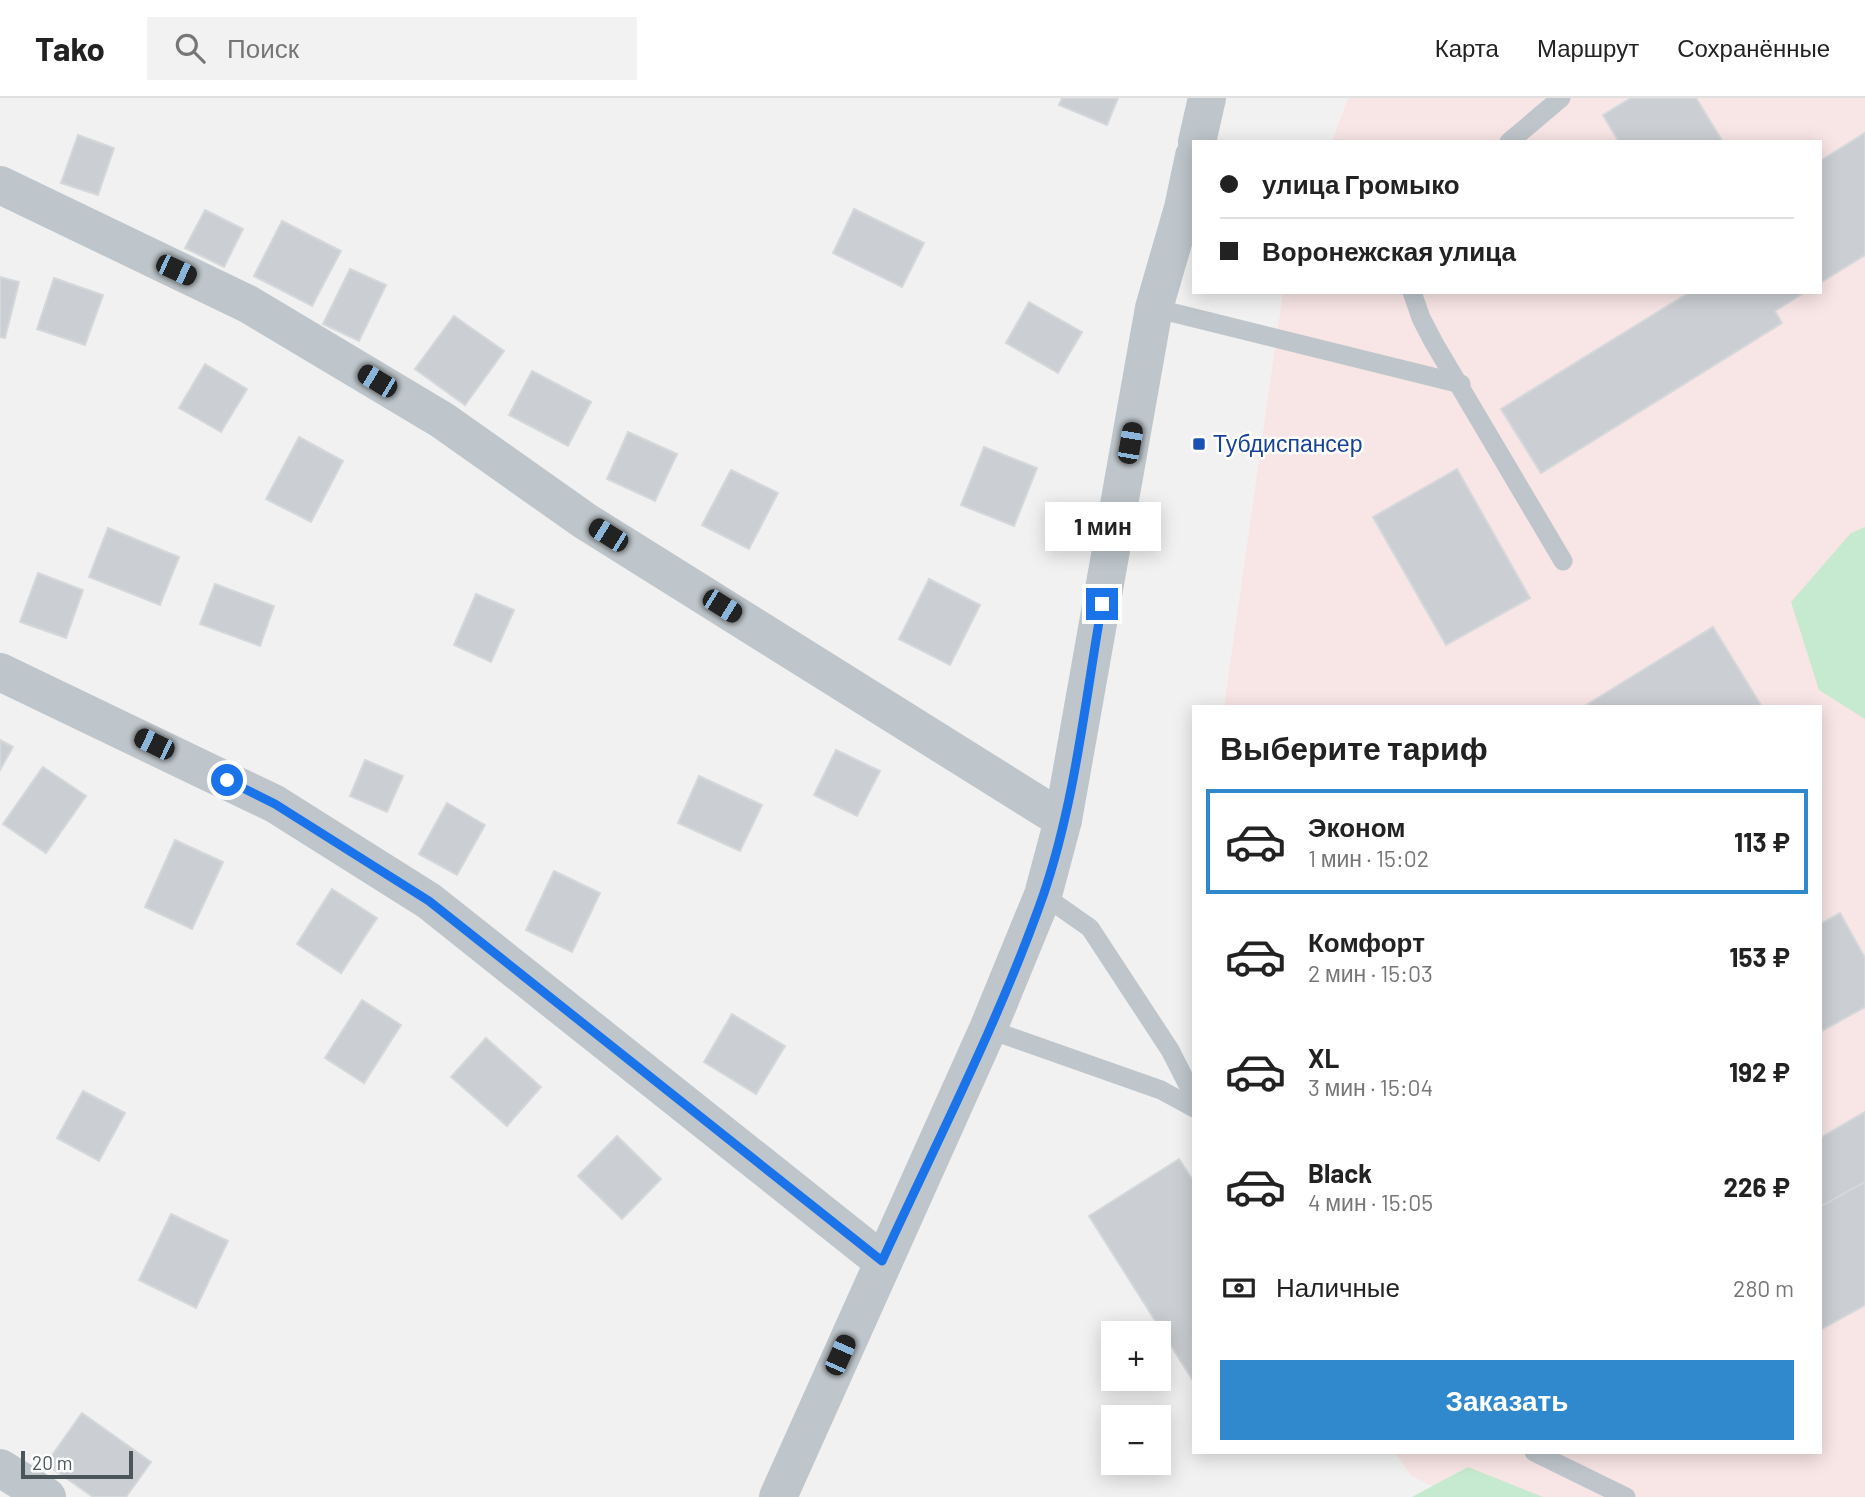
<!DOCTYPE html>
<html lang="ru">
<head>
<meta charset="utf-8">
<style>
	:root { --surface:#fff; --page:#f2f2f2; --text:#222; --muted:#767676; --line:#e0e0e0; --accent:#3089cd }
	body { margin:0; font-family:Barlow,sans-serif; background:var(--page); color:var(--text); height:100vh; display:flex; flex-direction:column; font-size:26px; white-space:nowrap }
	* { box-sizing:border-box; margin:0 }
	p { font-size:23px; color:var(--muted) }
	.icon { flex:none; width:38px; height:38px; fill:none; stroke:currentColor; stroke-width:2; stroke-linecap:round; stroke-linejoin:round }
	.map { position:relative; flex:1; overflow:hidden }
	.sheet { position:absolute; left:1192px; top:607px; width:630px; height:749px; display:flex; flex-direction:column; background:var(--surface); border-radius:0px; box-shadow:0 4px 18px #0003 }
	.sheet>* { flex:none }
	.guide { position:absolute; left:1192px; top:42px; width:630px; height:154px; border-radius:0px; box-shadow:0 4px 18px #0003; display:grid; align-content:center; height:154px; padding:0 28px; background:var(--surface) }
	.buttons { position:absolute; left:1101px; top:1223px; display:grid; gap:14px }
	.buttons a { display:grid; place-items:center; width:70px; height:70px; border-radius:0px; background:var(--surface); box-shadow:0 4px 18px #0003; font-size:35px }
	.scale { position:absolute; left:21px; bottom:18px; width:112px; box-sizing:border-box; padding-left:7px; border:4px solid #4b565b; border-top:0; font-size:19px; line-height:24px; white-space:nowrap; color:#4b565b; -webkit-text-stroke:5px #fff; paint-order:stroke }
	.end { position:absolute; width:32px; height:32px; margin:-16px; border:9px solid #1a73e8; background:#fff; box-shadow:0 0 0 4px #fff }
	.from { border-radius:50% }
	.bubble { position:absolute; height:49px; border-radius:0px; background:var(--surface); box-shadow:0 4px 18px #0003; font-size:23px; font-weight:700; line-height:49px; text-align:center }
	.car { position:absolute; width:21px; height:42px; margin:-21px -10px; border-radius:9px; box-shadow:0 0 5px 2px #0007; background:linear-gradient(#222 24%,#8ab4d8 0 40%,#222 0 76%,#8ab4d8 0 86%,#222 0) }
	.guide b { display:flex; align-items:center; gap:24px; height:66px; font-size:26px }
	.guide b+b { border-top:2px solid var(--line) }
	.guide i { width:18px; height:18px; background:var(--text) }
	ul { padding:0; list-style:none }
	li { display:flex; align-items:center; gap:21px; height:105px; margin:0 14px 10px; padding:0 14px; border:4px solid transparent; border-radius:0px }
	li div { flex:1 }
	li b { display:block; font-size:26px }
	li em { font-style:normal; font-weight:700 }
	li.current { border-color:var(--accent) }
	li>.icon { width:63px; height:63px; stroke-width:1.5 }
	h2 { padding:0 28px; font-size:32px; line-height:84px }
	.pay { display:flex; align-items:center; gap:18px; height:77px; padding:0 28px; font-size:26px }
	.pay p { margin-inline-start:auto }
	.action { display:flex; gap:14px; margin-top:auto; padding:14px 28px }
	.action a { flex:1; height:80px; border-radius:0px; background:var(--accent); color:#fff; font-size:28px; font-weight:700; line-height:80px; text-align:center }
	header { display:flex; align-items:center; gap:42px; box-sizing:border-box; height:98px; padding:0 35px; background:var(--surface); border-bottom:2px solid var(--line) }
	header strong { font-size:33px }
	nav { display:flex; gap:38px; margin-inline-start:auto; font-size:24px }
	.search { width:490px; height:63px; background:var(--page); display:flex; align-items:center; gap:18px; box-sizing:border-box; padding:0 24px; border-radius:0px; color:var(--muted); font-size:26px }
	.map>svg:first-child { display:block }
</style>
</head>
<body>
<header>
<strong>Tako</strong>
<div class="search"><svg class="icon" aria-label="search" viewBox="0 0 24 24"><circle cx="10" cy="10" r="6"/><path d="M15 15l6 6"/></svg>Поиск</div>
<nav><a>Карта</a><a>Маршрут</a><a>Сохранённые</a></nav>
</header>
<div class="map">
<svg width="1865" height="1399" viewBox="0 0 1865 1399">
	<rect width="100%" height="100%" fill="#f2f1f1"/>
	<polygon fill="#f8e5e5" points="1348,0 1865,0 1865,1399 1456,1399 1411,1378 1396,1355 1820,1354 1820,609 1224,609 1283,194 1820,194 1820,44 1332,44"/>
	<g fill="#c5eacf">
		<polygon points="1865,429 1865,621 1819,592 1791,504 1851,435"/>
		<polygon points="1468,1369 1543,1399 1412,1399"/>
	</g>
	<g fill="#cbced2" stroke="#d5d8db" stroke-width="2">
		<polygon points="1062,0 1118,0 1107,27 1059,7"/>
		<polygon points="1631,0 1696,0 1723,44 1619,44 1603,17"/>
		<polygon points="1865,35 1865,157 1820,185 1820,63"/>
		<polygon points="78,37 114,50 98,97 61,85"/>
		<polygon points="854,111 924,145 902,189 833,155"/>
		<polygon points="205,112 243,131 224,169 185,150"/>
		<polygon points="282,123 341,153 312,208 254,178"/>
		<polygon points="350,171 386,187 359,243 323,226"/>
		<polygon points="0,179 19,184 5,240 0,239"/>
		<polygon points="54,180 103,197 85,247 37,231"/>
		<polygon points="1690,194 1805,194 1775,213 1782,225 1541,375 1501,311"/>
		<polygon points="1029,204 1082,234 1058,275 1006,245"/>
		<polygon points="454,218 504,253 465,307 415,271"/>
		<polygon points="205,266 247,291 221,334 179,310"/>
		<polygon points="532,273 591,304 568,348 509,317"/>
		<polygon points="628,334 677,356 655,403 607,381"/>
		<polygon points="299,339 343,363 311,424 266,401"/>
		<polygon points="984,349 1037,370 1014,428 961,407"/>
		<polygon points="1457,371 1530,500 1446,547 1373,419"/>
		<polygon points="731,372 778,395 749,451 702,427"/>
		<polygon points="108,430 179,459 160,507 89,479"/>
		<polygon points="38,475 83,492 66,540 20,524"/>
		<polygon points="929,481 980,507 950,567 899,541"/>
		<polygon points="215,486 274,508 260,548 200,526"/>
		<polygon points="476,496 514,512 491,564 454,547"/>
		<polygon points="1713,529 1762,609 1583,609"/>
		<polygon points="0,642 13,649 0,672"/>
		<polygon points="836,652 880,673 857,718 814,697"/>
		<polygon points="365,662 403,678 387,714 350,698"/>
		<polygon points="43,669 86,698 46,755 3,726"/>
		<polygon points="699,678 762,707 740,753 678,725"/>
		<polygon points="447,705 485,727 457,777 419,756"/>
		<polygon points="175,742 223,764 192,831 145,809"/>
		<polygon points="554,773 600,795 572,854 526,832"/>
		<polygon points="332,791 377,820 341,875 297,846"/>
		<polygon points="1840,815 1865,860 1865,909 1820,934 1820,826"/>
		<polygon points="362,902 401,927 364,985 325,960"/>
		<polygon points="732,916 785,948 756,996 704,964"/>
		<polygon points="486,940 541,989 507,1028 451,979"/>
		<polygon points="83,993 125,1015 99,1063 57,1040"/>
		<polygon points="1865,1014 1865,1084 1820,1109 1820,1040"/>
		<polygon points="617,1038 661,1081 622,1121 578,1078"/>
		<polygon points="1179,1061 1194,1084 1194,1284 1089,1118"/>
		<polygon points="1865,1084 1865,1207 1820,1232 1820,1109"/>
		<polygon points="171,1116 228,1143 196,1210 139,1182"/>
		<polygon points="82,1315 151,1364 126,1399 93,1399 46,1366"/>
	</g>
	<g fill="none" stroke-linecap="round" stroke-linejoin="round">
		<g stroke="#bec6cb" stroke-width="19">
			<polyline points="1509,44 1561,0"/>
			<polyline points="1412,194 1421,220 1434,245 1563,463"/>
			<polyline points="1154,210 1461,286"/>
			<polyline points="1043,797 1090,830 1170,952 1194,999"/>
			<polyline points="988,931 1161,992 1194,1010"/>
			<polyline points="1534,1354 1626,1399"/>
		</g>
		<g stroke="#bec6cb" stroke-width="38">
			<polyline points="0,87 248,206 442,322 585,423 1063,722"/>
			<polyline points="0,574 275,706 429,803 882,1163"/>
			<polyline points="0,1370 47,1399"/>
		</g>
		<g stroke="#bec6cb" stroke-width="38">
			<polyline points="1197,44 1207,0"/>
			<polyline points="778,1399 988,931 1043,797 1063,722 1154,210 1183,110 1194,58"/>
		</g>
	</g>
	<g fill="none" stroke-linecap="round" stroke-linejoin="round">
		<path stroke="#1a73e8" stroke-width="9" d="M227,682L275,706L429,803L882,1163C937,1043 999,923 1043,798C1075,705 1085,603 1102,506"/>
	</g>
	<rect fill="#1a4fb4" stroke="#fff" stroke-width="2.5" x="1192" y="339" width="14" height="14" rx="3.5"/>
	<g text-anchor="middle" stroke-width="5" stroke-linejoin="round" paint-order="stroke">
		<g font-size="23" fill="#164399" stroke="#fff" text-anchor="start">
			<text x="1213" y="354">Тубдиспансер</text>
		</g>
	</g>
</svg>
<div class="buttons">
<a>+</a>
<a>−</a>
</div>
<div class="scale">20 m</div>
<i class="end from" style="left:227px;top:682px"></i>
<i class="end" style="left:1102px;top:506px"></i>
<div class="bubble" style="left:1045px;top:404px;width:116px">1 мин</div>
<i class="car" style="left:176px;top:172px;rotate:115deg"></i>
<i class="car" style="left:377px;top:283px;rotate:301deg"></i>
<i class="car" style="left:1130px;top:345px;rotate:10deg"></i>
<i class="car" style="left:608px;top:437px;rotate:302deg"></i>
<i class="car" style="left:722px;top:508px;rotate:122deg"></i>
<i class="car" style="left:154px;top:646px;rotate:296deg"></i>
<i class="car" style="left:840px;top:1257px;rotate:24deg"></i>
<div class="guide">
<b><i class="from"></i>улица Громыко</b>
<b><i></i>Воронежская улица</b>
</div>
<section class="sheet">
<h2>Выберите тариф</h2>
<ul>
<li class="current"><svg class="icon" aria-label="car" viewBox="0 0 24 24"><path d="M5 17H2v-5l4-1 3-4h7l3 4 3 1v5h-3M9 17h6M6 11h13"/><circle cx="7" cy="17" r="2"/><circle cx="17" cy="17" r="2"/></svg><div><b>Эконом</b><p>1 мин · 15:02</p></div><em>113 ₽</em></li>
<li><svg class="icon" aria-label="car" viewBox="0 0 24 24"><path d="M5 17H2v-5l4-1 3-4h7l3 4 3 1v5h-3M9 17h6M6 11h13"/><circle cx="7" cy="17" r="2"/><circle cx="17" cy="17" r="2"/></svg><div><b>Комфорт</b><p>2 мин · 15:03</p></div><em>153 ₽</em></li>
<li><svg class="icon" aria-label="car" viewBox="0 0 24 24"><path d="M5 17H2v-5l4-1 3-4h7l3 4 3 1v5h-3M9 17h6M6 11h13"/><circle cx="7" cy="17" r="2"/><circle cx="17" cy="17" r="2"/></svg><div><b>XL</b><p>3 мин · 15:04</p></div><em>192 ₽</em></li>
<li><svg class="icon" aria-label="car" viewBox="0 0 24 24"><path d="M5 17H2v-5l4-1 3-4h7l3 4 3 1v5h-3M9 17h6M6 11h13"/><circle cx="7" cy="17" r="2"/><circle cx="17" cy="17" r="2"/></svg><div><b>Black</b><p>4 мин · 15:05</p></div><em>226 ₽</em></li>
</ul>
<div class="pay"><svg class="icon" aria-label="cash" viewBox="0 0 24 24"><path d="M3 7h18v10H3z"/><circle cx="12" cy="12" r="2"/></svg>Наличные<p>280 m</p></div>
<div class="action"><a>Заказать</a></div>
</section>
</div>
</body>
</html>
